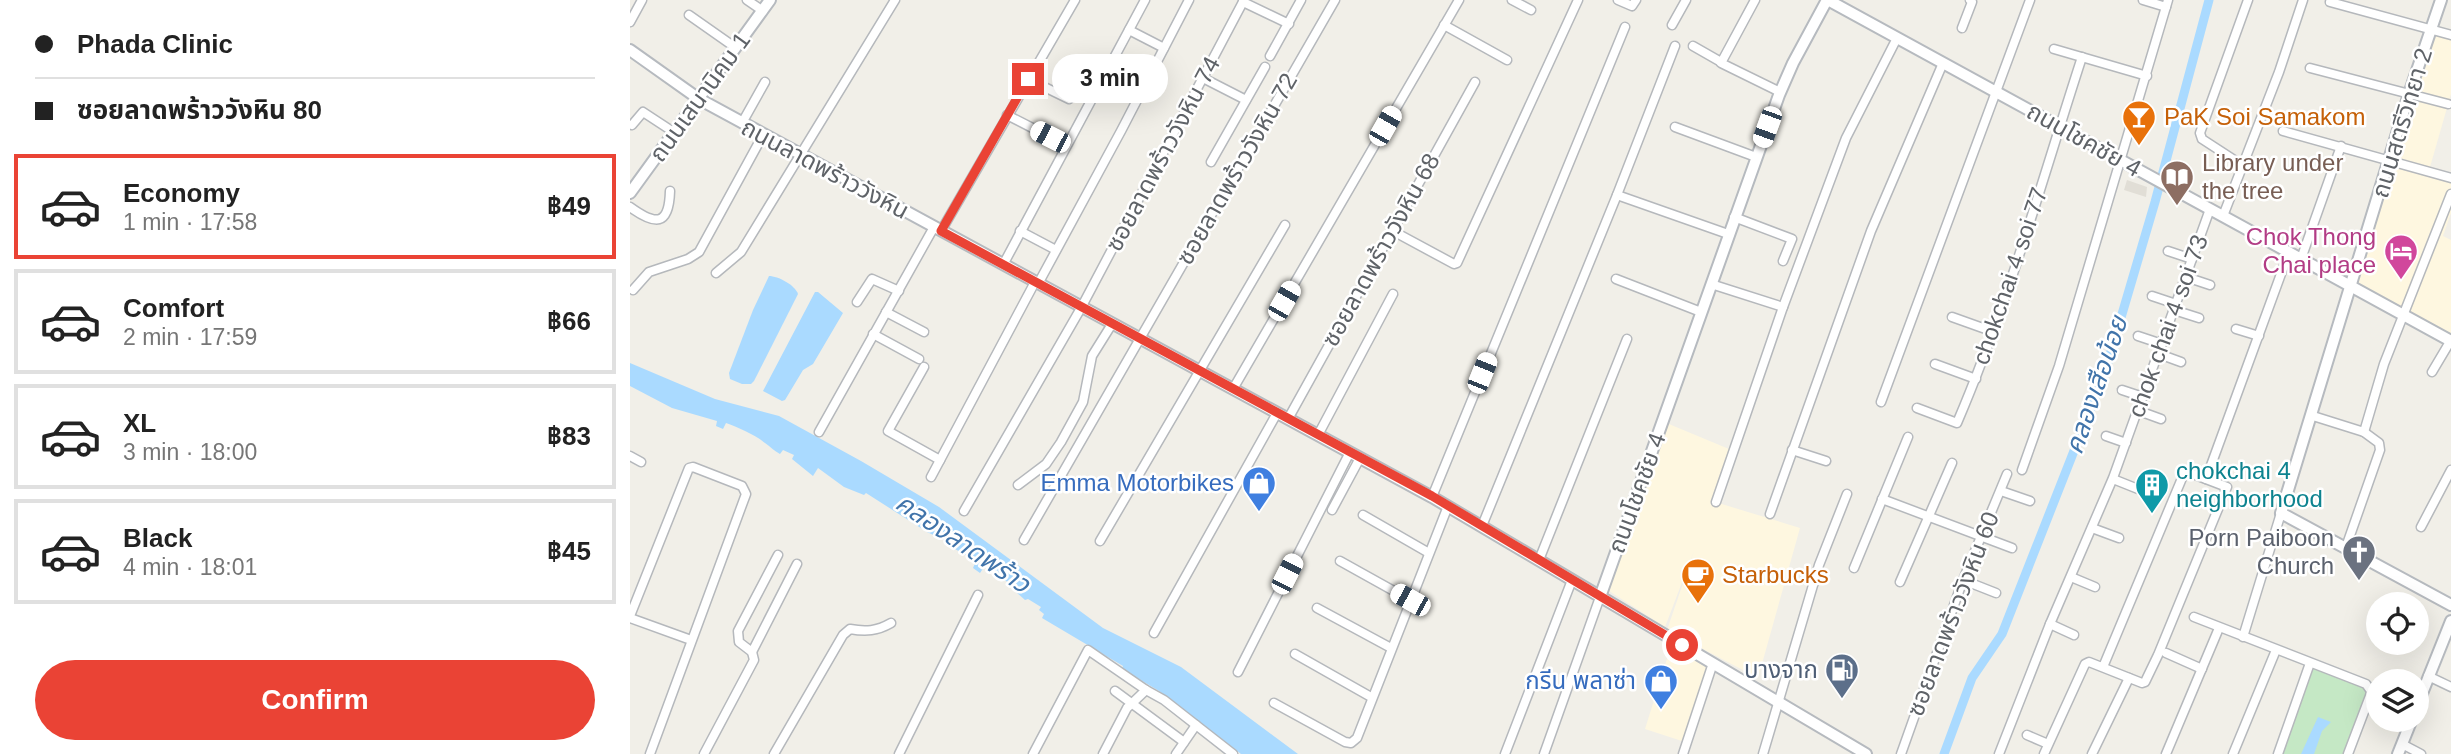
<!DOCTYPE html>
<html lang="en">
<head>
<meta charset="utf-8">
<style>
	:root { --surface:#fff; --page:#f2f2f2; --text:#222; --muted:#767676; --line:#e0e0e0; --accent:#ea4335 }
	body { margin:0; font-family:Arial,"Noto Sans Thai",sans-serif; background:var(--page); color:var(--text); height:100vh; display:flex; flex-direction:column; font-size:26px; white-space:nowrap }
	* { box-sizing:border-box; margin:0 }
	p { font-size:23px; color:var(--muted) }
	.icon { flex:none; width:38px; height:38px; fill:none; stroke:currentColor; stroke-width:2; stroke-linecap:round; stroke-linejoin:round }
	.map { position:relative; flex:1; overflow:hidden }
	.panel { display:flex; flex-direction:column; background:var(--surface); width:630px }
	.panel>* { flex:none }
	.hud { display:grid; align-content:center; height:154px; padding:0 35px; background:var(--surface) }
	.fabs { position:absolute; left:1736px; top:592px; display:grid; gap:14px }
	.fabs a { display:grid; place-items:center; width:63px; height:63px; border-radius:50%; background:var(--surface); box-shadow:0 7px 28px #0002; font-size:35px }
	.end { position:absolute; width:32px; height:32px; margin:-16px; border:9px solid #ea4335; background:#fff; box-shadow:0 0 0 4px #fff }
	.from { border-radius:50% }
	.bubble { position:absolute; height:49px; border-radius:24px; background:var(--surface); box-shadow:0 7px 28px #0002; font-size:23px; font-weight:700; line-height:49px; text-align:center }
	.car { position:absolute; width:21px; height:42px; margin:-21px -10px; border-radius:9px; box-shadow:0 0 5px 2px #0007; background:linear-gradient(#fff 24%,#345 0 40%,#fff 0 76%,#345 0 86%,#fff 0) }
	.hud b { display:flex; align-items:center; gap:24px; height:66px; font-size:26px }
	.hud b+b { border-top:2px solid var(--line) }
	.hud i { width:18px; height:18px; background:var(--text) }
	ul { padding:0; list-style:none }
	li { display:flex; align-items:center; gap:21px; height:105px; margin:0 14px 10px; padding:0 21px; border:4px solid var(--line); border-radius:0px }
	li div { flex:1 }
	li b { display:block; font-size:26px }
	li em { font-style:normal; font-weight:700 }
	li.active { border-color:var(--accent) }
	li>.icon { width:63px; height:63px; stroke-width:1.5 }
	.action { display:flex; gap:14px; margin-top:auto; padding:14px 35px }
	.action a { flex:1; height:80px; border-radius:42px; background:var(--accent); color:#fff; font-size:28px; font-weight:700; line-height:80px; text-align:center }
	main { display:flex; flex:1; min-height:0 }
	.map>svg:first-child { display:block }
</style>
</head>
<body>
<main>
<section class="panel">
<div class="hud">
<b><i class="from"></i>Phada Clinic</b>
<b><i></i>ซอยลาดพร้าววังหิน 80</b>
</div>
<ul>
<li class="active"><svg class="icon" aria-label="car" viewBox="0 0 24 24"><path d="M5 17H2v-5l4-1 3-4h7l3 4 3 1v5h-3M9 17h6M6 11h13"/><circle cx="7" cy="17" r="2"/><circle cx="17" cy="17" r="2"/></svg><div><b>Economy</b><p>1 min · 17:58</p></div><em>฿49</em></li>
<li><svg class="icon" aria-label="car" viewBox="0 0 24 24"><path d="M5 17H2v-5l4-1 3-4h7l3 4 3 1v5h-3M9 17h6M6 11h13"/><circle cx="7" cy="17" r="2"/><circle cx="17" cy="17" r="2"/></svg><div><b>Comfort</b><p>2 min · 17:59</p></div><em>฿66</em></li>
<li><svg class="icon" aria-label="car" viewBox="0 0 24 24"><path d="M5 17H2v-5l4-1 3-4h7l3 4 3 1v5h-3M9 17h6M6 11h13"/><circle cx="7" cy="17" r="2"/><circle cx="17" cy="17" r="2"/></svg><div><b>XL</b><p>3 min · 18:00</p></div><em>฿83</em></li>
<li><svg class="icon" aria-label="car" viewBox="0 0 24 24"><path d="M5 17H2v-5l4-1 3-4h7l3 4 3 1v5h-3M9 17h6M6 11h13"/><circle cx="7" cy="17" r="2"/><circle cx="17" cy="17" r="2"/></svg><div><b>Black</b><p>4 min · 18:01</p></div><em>฿45</em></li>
</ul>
<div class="action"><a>Confirm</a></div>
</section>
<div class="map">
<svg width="1821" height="754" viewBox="0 0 1821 754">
	<rect width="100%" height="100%" fill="#f1efe8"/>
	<g fill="#fef7e0">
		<polygon points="1815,0 1818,0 1806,35 1821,39 1821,94 1798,174 1821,183 1821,213 1813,236 1821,240 1821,336 1728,283"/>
		<polygon points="1034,422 1099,449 1082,501 1170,528 1128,678 1037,630 1064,551 1035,627 976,589"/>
		<polygon points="1041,646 1079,669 1055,742 1015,729"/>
	</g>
	<polygon fill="#e1ded6" points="1497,180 1517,187 1516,197 1494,190"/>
	<polygon fill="#c5e8c5" points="1687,668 1742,691 1717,754 1650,754 1681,669"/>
	<g fill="#aadaff">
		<path d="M139,276C148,276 165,285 168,294L124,381L121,384H112L100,379L99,373L123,310Z"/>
		<polygon points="185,292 188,292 213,313 183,364 173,370 155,400 152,401 133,391"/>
		<path d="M0,363L85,399L149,416L231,461L309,507L473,628L551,667L668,754H611L529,691L492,669L493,666L412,618L414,614L409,610L411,607L398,599L395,600L386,592L387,588L354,567L350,573L343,568L346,561L325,549V545L297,532L236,493L234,495L214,487L188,468L183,476L162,459L164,455L153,450L150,454C144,451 141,447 135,443C124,434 109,428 96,423L93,429L86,426L87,421L42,408L0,386Z"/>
		<polygon points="1688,717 1701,722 1692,731 1684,754 1671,754"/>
	</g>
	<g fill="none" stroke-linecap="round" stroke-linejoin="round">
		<polyline stroke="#aadaff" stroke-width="9" points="1314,754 1342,678 1372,634 1475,372 1525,202 1579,0"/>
		<g stroke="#b5b8bc" stroke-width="11">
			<g id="street">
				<polyline points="117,0 133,11"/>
				<polyline points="882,0 901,10"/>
				<polyline points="988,0 1002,6 1006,0"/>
				<polyline points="1125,0 1091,63 1150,92"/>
				<polyline points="1513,0 1536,7"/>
				<polyline points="613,2 659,24"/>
				<polyline points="1700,2 1821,35"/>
				<polyline points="59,15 106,48"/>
				<polyline points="0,22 12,0"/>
				<polyline points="814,25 877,60"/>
				<polyline points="1042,25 1056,0"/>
				<polyline points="1332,28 1342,2 1340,0"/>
				<polyline points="499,30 534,48"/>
				<polyline points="1063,46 1091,62"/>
				<polyline points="1424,49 1517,76"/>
				<polyline points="640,56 671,0"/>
				<polyline points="1680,68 1818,104"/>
				<polyline points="573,78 616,100"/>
				<polyline points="398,79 439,99"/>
				<polyline points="377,115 420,137"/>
				<polyline points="112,123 135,82"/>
				<polyline points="2,125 13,112 45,133"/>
				<polyline points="1045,127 1126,157"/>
				<polyline points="1653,131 1821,178"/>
				<polyline points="581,162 635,67"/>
				<polyline points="1612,165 1572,139 1570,133 1618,0"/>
				<polyline points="987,195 1098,234"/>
				<path d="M0,207C25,225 39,227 40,191"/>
				<polyline points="1593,216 1649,72 1673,0"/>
				<polyline points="1104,217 1162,239 1153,261"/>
				<polyline points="761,230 824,264 827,263 948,0"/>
				<polyline points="311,231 445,0"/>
				<polyline points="390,231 426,250"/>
				<polyline points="1538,251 1562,259"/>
				<polyline points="1671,259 1711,146"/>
				<polyline points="373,265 515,0"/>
				<polyline points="86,273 111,252 265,0"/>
				<polyline points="1556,277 1580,285"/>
				<polyline points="986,279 1071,312"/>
				<polyline points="408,284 491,131 559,0"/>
				<polyline points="1081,284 1153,307"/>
				<polyline points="3,290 19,272 58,259 69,252 133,135"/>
				<polyline points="1522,296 1546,304"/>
				<polyline points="227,302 242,279 269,291"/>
				<polyline points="1544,310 1569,318"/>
				<polyline points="256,312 294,332"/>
				<polyline points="1322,317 1364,332"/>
				<polyline points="1606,329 1629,336"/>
				<polyline points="243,334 289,359"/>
				<polyline points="1508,336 1532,344"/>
				<polyline points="1529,354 1551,362"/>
				<polyline points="1305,364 1346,379"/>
				<polyline points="294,367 258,431 310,460"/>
				<polyline points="1802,372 1821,340"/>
				<polyline points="603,389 829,0"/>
				<polyline points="1492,390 1513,397"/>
				<polyline points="1251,402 1400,0"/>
				<path d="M1287,408L1327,423C1378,304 1412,180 1452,57"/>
				<polyline points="1509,411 1531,419"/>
				<polyline points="1683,416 1734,432 1749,443 1750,450 1716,547"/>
				<polyline points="658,419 845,82"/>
				<polyline points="189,432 304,227"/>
				<polyline points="1734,432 1754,364 1821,194"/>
				<polyline points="688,435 763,294"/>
				<polyline points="1476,436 1496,443"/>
				<polyline points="1162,450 1196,461"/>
				<polyline points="0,456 11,462"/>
				<polyline points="1392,470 1429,366 1538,0"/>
				<polyline points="301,477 405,282"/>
				<polyline points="1483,479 1508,489"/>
				<polyline points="1576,479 1659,252"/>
				<polyline points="388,485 416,464 431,442 453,402 462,356 482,324"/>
				<polyline points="1371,491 1400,501"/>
				<polyline points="802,497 995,27"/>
				<polyline points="1252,499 1382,548"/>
				<polyline points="1086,502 1153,307 1216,138 1267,38"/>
				<polyline points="702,510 730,458"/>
				<polyline points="334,511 451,308 614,0"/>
				<polyline points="1140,514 1241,231 1313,63"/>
				<polyline points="733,515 799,553"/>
				<polyline points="852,526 987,195 1045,46"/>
				<polyline points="1791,527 1821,470"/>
				<polyline points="1462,528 1489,538"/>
				<polyline points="394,540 705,0"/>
				<polyline points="470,541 655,225"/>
				<polyline points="909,560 997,339"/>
				<polyline points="710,561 780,600"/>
				<polyline points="1224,568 1278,437"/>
				<polyline points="1441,577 1465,587"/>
				<polyline points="1333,580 1366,593"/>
				<polyline points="1270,582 1322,463"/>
				<polyline points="687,608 761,648"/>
				<polyline points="0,616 59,468 63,467 112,486 116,494 20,754"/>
				<polyline points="1564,617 1736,684 1741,691 1740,696 1718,754"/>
				<polyline points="0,618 61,640"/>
				<polyline points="1420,624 1444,635"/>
				<polyline points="524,633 647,413"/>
				<polyline points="1613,637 1651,513"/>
				<polyline points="122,652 167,564"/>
				<polyline points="1536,653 1572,669"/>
				<polyline points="665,654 741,697"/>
				<polyline points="608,672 720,452"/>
				<polyline points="1798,676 1821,687"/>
				<polyline points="485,691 554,742"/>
				<polyline points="644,703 715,742 721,743 727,738 818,506"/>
				<polyline points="1397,735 1418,744"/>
				<polyline points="1772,744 1791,754"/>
				<polyline points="74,754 124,660 122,652 109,642 108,631 148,555"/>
				<path d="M144,754L213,635L220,629C236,632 247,631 261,623"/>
				<polyline points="269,754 348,595"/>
				<polyline points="403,754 458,650 516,690 534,700 603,754"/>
				<polyline points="473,754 497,708 516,690"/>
				<polyline points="546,754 566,725"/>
				<polyline points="875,754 942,580"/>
				<polyline points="914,754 970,597"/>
				<polyline points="1053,754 1083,663"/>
				<polyline points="1133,754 1189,565 1217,494"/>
				<polyline points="1271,754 1333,580 1377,474"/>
				<polyline points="1369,754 1420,624 1483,478 1580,209"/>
				<polyline points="1414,754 1455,664 1459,662 1512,683 1515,682 1528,655 1597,487 1555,471 1473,667"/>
				<polyline points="1462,754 1499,678"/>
				<polyline points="1536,754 1589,628"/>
				<polyline points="1603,754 1646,650"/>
				<polyline points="1648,754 1680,663"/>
			</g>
		</g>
		<g stroke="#b6babf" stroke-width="14">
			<g id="secondary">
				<polyline points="1198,0 1821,341"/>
				<polyline points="1811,0 1779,94 1651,513 1821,605"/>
				<polyline points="0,50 69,99 802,497 1236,754"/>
				<polyline points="0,193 140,0"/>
				<polyline points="970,597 1149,95 1163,63 1197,0"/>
				<polyline points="1787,706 1821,621"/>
				<polyline points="1768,754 1782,719"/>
			</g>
		</g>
		<use href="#street" stroke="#fff" stroke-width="8"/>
		<use href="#secondary" stroke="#fff" stroke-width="10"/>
	</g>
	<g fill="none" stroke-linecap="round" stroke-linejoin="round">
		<polyline stroke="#ea4335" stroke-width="9" points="398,79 311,231 802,496 1052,645"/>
	</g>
	<defs>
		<g id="bar-pin" transform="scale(1.75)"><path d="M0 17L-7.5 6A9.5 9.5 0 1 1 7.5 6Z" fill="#e8710a" stroke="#fff"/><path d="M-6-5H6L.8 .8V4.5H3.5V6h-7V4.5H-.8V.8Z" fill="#fff"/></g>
		<g id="library-pin" transform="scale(1.75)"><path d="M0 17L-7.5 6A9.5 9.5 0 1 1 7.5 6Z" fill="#8d6e63" stroke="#fff"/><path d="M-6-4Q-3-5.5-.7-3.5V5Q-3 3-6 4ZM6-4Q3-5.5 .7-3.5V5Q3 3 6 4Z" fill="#fff"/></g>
		<g id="hotel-pin" transform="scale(1.75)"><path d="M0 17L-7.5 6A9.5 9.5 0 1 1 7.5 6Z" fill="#d1479c" stroke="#fff"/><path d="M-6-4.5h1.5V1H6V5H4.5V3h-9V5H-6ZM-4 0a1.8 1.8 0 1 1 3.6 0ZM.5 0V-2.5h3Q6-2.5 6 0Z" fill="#fff"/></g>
		<g id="shop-pin" transform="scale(1.75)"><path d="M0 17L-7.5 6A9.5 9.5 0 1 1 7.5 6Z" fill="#3f7fe0" stroke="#fff"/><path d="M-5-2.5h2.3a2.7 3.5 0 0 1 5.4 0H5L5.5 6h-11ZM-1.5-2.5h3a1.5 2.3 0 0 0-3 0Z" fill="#fff"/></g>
		<g id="building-pin" transform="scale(1.75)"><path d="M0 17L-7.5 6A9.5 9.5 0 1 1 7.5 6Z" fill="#0f9aa8" stroke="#fff"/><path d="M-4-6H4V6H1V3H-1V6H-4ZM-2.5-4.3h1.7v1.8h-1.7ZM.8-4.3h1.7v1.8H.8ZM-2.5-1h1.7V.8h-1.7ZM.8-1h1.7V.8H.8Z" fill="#fff"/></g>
		<g id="church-pin" transform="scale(1.75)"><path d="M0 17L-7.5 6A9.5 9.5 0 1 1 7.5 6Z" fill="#6b7280" stroke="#fff"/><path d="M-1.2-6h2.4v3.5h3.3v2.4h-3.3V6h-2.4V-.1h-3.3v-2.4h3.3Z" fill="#fff"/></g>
		<g id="cafe-pin" transform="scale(1.75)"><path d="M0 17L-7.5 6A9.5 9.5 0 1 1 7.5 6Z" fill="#e8710a" stroke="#fff"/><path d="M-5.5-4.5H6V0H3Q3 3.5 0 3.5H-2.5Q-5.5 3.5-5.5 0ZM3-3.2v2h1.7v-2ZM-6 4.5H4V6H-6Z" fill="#fff"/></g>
		<g id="fuel-pin" transform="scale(1.75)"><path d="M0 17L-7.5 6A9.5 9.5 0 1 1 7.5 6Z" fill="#5c6f8a" stroke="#fff"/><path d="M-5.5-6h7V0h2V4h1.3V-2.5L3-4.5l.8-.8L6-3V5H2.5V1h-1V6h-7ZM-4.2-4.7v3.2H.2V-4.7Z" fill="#fff"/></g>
	</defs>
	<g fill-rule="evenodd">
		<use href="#bar-pin" x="1509" y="117"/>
		<use href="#library-pin" x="1547" y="177"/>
		<use href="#hotel-pin" x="1771" y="251"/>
		<use href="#shop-pin" x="629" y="483"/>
		<use href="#building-pin" x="1522" y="485"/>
		<use href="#church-pin" x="1729" y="552"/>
		<use href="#cafe-pin" x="1068" y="575"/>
		<use href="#fuel-pin" x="1212" y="670"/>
		<use href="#shop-pin" x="1031" y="681"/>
	</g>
	<g text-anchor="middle" stroke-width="5" stroke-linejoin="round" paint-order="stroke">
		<g font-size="24" fill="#5f6368" stroke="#fff">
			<text transform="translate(70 97) rotate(-54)" y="8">ถนนเสนานิคม 1</text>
			<text transform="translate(1772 123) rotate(-73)" y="8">ถนนสตรีวิทยา 2</text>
			<text transform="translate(1454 140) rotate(29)" y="8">ถนนโชคชัย 4</text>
			<text transform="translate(533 154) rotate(-62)" y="8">ซอยลาดพร้าววังหิน 74</text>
			<text transform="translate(195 169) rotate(28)" y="8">ถนนลาดพร้าววังหิน</text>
			<text transform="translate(607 169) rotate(-60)" y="8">ซอยลาดพร้าววังหิน 72</text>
			<text transform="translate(751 250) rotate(-61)" y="8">ซอยลาดพร้าววังหิน 68</text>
			<text transform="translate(1380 276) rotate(-71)" y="8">chokchai 4 soi 77</text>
			<text transform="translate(1538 326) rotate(-70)" y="8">chok chai 4 soi 73</text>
			<text transform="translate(1007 493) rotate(-70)" y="8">ถนนโชคชัย 4</text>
			<text transform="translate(1323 614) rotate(-69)" y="8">ซอยลาดพร้าววังหิน 60</text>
		</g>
		<g font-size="24" fill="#c56008" stroke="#fff" text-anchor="start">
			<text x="1534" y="125">PaK Soi Samakom</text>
			<text x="1092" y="583">Starbucks</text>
		</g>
		<g font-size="24" fill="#785e54" stroke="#fff" text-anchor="start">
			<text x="1572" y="171">Library under<tspan x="1572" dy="28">the tree</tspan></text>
		</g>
		<g font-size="24" fill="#b23c85" stroke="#fff" text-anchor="end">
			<text x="1746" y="245">Chok Thong<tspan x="1746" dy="28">Chai place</tspan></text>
		</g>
		<g font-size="24" fill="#0d838f" stroke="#fff" text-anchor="start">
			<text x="1546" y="479">chokchai 4<tspan x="1546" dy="28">neighborhood</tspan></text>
		</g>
		<g font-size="24" fill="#366cbe" stroke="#fff" text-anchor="end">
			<text x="604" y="491">Emma Motorbikes</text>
			<text x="1006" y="689">กรีน พลาซ่า</text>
		</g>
		<g font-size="24" fill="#5b616d" stroke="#fff" text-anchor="end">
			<text x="1704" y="546">Porn Paiboon<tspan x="1704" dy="28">Church</tspan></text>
		</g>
		<g font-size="24" fill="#4e5e75" stroke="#fff" text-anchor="end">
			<text x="1188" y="678">บางจาก</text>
		</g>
		<g font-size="26" font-style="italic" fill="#4174aa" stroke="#fff">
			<text transform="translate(1466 385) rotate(-71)" y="9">คลองเสือน้อย</text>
			<text transform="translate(333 543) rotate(34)" y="9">คลองลาดพร้าว</text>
		</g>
	</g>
</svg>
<div class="fabs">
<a><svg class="icon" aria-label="locate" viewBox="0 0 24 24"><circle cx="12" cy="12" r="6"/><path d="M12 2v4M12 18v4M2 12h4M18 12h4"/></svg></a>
<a><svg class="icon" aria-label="layers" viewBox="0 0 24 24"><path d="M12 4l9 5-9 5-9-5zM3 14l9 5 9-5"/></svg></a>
</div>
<i class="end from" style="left:1052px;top:645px"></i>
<i class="end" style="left:398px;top:79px"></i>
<div class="bubble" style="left:422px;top:54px;width:116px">3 min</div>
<i class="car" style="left:755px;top:126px;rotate:30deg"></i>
<i class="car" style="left:1137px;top:127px;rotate:200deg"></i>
<i class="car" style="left:420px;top:137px;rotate:297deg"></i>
<i class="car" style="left:654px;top:301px;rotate:30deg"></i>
<i class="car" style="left:852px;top:373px;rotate:22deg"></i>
<i class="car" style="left:657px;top:574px;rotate:27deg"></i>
<i class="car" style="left:780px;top:600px;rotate:299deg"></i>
</div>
</main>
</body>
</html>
